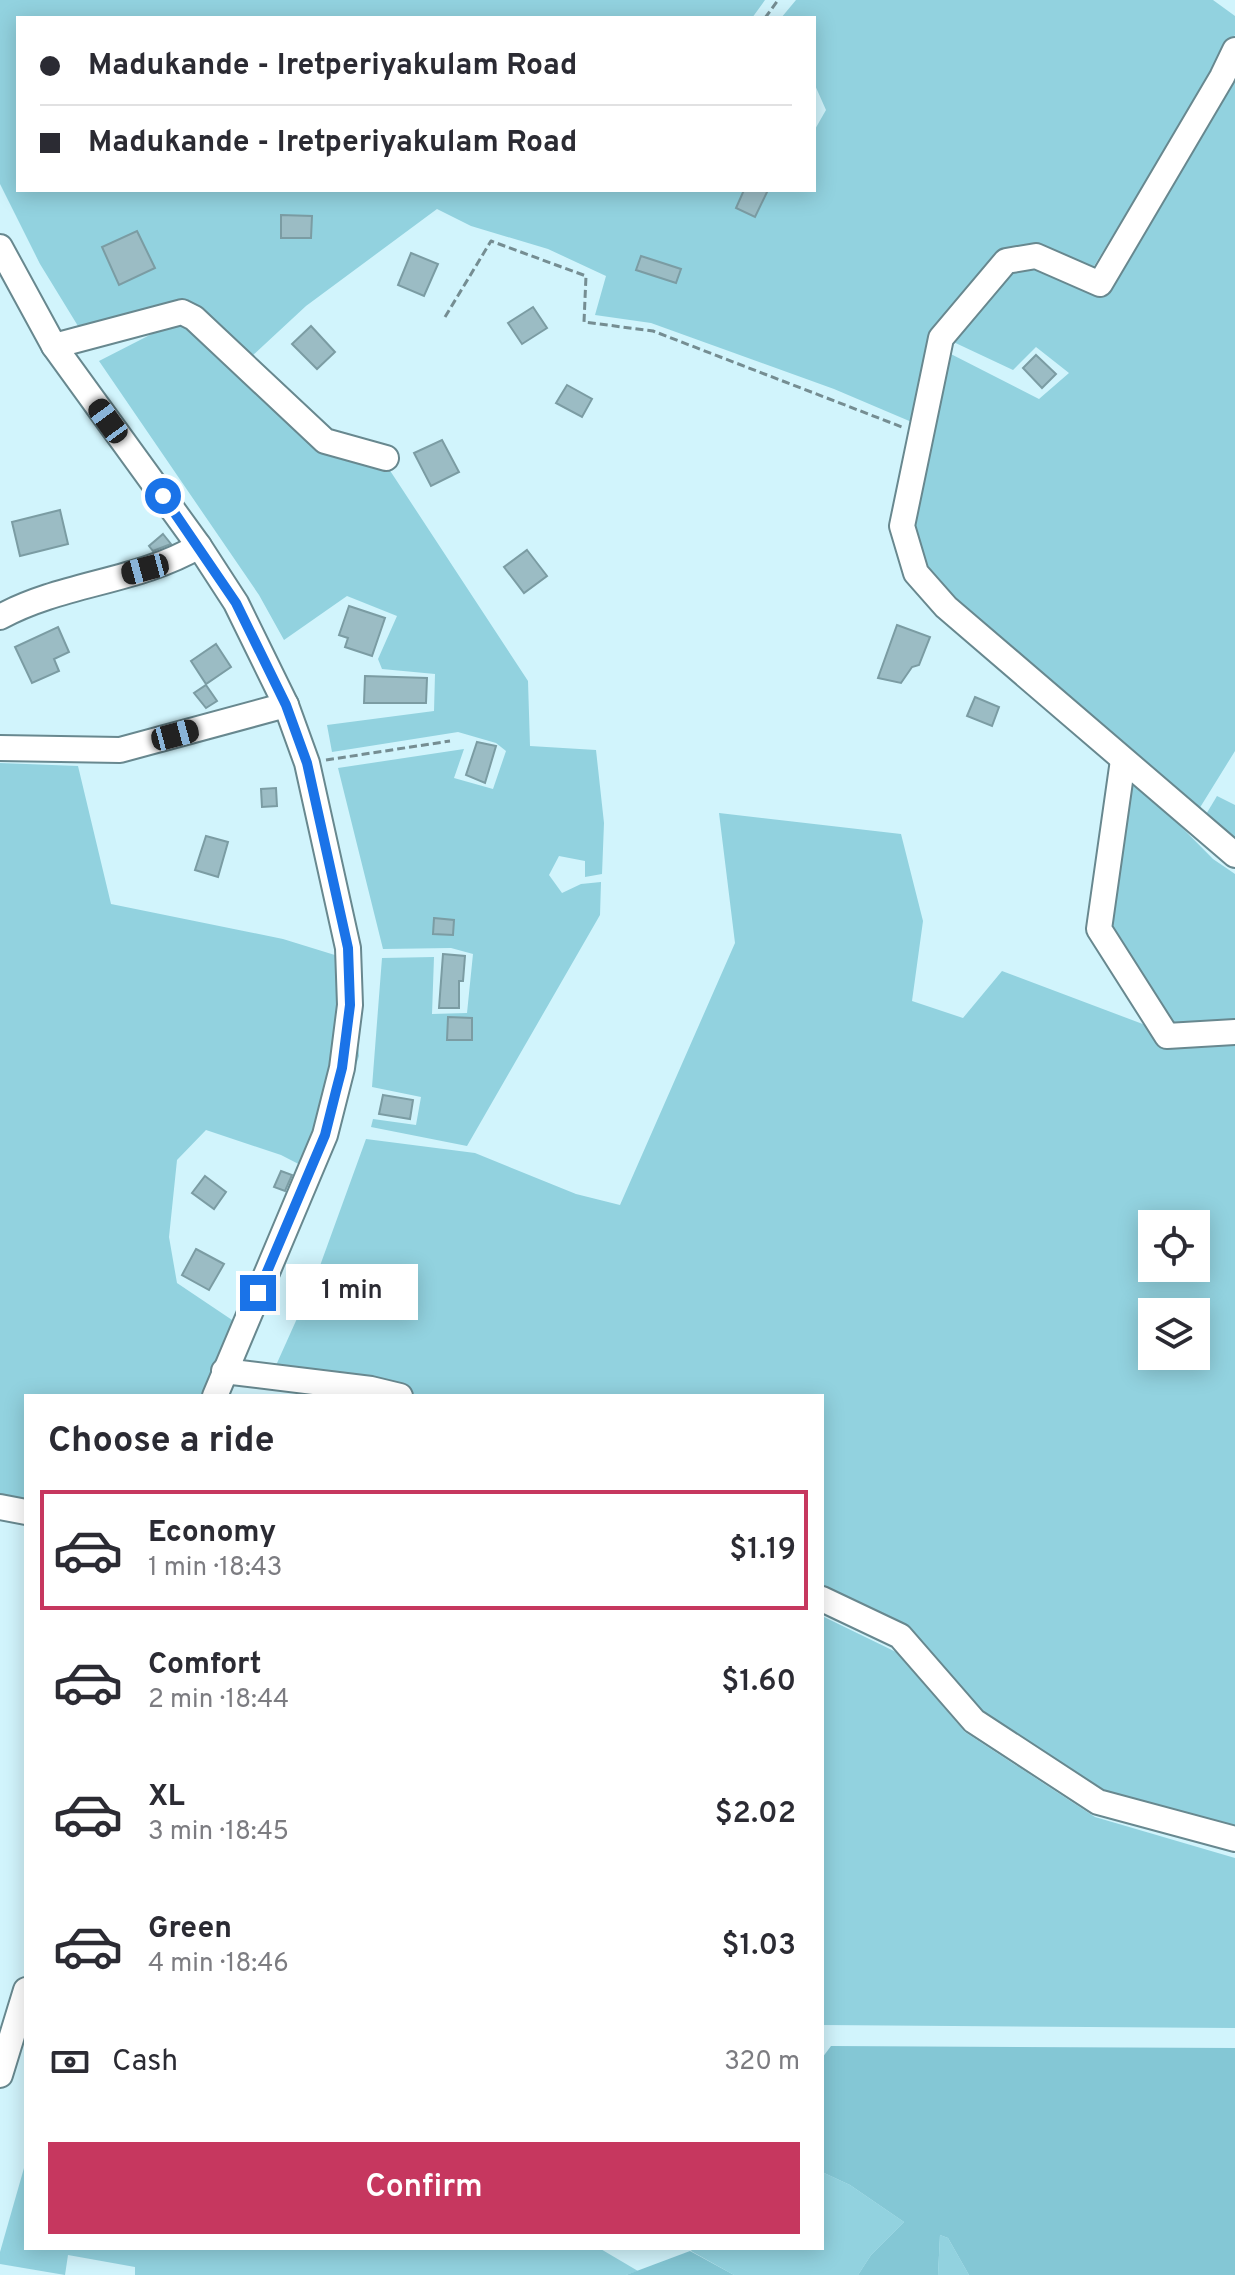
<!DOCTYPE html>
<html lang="en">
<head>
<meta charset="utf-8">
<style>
	:root { --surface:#fff; --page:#f7f7f7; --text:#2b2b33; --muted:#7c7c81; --line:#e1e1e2; --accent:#c6375f }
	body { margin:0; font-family:Overpass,sans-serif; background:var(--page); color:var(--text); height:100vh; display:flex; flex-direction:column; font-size:30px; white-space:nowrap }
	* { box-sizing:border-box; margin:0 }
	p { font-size:26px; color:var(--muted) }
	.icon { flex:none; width:44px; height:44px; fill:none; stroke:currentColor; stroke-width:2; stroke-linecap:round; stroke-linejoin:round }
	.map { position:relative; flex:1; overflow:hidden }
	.details { position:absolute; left:24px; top:1394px; width:800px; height:856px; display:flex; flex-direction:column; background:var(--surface); border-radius:0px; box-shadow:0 4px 20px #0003 }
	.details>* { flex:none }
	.banner { position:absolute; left:16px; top:16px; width:800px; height:176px; border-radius:0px; box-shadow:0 4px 20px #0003; display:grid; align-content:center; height:176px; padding:0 24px; background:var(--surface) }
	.controls { position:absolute; left:1138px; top:1210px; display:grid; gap:16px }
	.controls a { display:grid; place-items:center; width:72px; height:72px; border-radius:0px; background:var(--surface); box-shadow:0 4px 20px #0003; font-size:40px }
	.end { position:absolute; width:36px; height:36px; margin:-18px; border:10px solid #1a73e8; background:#fff; box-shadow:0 0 0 4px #fff }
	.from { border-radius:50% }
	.bubble { position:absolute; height:56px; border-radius:0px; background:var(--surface); box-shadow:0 4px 20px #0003; font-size:26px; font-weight:600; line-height:56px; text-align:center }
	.car { position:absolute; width:24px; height:48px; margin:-24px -12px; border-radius:10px; box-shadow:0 0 6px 2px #0007; background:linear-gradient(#222 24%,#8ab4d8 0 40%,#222 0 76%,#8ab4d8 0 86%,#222 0) }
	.banner b { display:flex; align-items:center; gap:28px; height:76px; font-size:30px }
	.banner b+b { border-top:2px solid var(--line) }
	.banner i { width:20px; height:20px; background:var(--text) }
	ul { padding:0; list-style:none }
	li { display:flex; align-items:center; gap:24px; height:120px; margin:0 16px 12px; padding:0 8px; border:4px solid transparent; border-radius:0px }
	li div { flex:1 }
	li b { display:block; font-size:30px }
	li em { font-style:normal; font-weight:600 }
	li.active { border-color:var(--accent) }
	li>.icon { width:72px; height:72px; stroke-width:1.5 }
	h2 { padding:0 24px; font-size:36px; line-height:96px }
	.pay { display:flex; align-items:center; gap:20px; height:88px; padding:0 24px; font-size:30px }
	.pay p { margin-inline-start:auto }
	.primary-button { display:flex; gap:16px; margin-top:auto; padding:16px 24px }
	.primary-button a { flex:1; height:92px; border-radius:0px; background:var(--accent); color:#fff; font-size:32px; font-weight:600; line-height:92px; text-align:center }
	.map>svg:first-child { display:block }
</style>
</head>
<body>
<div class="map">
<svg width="1235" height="2275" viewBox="0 0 1235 2275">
	<rect width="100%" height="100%" fill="#d1f4fc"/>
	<g fill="#92d2df" fill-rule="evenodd">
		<polygon points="0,0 765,0 752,18 18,18 18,190 814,190 814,131 826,110 814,83 814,18 781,18 796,0 1213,0 1235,16 1235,35 1091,271 1054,250 1017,245 990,262 914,423 834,389 651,323 595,315 606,276 548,249 471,226 437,209 306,306 251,357 211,316 178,306 89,344 40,264 0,184"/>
		<polygon points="1235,65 1235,751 1196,814 926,573 910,523 943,350 1039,399 1069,373 1036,347 1013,370 947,339 1010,267 1037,264 1108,292"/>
		<polygon points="183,318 321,446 387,466 528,681 530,746 596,750 604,823 602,874 585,877 585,861 559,856 549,875 562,893 581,884 601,882 600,915 467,1146 371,1127 373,1119 416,1125 421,1097 372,1087 382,958 434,957 432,1014 467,1013 473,954 451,948 383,949 338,768 464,749 454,778 493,789 506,751 496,743 458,732 332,752 327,725 434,711 435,674 382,669 378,659 397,616 347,596 284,640 259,595 99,361"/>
		<polygon points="0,763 78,766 111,904 283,939 351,960 359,1056 329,1147 322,1176 281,1155 206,1130 177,1160 169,1237 177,1283 244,1328 229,1396 26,1396 26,1502 0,1498"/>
		<polygon points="1130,775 1213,859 1235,874 1235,1022 1173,1029 1109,926"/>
		<polygon points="1217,796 1235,805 1235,846 1202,821"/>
		<path d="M719,813L901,834L923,921L912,1001L963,1018L1002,971L1148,1026L1235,1040V1829L1099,1793L980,1713L822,1591V1396H414L372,1387L273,1372L317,1274L366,1139L475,1153L576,1194L620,1205L735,943ZM1152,1224H1196V1268H1152ZM1152,1312H1196V1356H1152Z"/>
		<polygon points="822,1616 896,1652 965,1732 1095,1817 1235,1858 1235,2028 822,2025"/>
		<polygon points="26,2161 26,2248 599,2248 638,2271 626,2275 135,2275 135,2267 68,2255 65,2275 0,2264 0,2252"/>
		<polygon points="822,2172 850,2185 904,2222 871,2255 858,2275 734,2275 691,2251 693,2248 822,2248"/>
		<polygon points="940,2235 948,2238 969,2275 938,2275"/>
	</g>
	<g fill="#84c7d5">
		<polygon points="831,2046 1235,2048 1235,2275 969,2275 948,2238 940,2235 938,2275 858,2275 871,2255 904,2222 850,2185 822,2172 822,2058"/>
		<polygon points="690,2251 734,2275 626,2275"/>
	</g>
	<g fill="#9bbcc4" stroke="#7b9ca3" stroke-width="2">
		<polygon points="744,190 768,190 755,217 736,208"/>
		<polygon points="281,215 312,216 311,238 281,238"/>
		<polygon points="137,231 155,268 119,285 102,247"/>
		<polygon points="411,253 438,264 424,296 398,285"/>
		<polygon points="641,256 681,269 676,283 636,270"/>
		<polygon points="533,307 547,328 522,344 508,323"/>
		<polygon points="311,326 335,352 317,369 292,344"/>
		<polygon points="1036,355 1056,374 1042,388 1023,368"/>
		<polygon points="567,385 592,399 582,417 556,403"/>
		<polygon points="442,440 459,472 431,486 414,453"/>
		<polygon points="60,510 68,544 20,556 12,522"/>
		<polygon points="163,534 171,544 153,551 149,546"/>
		<polygon points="527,550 547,576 524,593 504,567"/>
		<polygon points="349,606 385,618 372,656 345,647 348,638 339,635"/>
		<polygon points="897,625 930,637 919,665 912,667 901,683 878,678"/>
		<polygon points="58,627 69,652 54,659 59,671 32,683 15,647"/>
		<polygon points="216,644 231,667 206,684 191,661"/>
		<polygon points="365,676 427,678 426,703 364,703"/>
		<polygon points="206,685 217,701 206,708 194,693"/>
		<polygon points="975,697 999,707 992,726 967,716"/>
		<polygon points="477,742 496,746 485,783 466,775"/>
		<polygon points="276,788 277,806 262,807 261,789"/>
		<polygon points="206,836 228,842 218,877 195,870"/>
		<polygon points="434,918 454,920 453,935 433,934"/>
		<polygon points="443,954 465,956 463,981 459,981 459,1008 439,1008"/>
		<polygon points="448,1017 472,1018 472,1040 447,1040"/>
		<polygon points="383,1095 413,1100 410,1119 379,1114"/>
		<polygon points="281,1171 292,1175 285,1191 274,1187"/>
		<polygon points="205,1176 226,1192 214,1209 192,1193"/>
		<polygon points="196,1249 224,1264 209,1290 182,1275"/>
	</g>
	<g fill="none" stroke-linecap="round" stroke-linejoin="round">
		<g stroke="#68888f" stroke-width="28">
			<g id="minor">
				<polyline points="1235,50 1222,77 1100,284 1036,256 1006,261 941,338 902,526 916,573 946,607 1235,855"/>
				<polyline points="0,247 54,346 199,546 236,603 286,705 307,763 348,948 350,1005 342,1068 325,1135 215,1396"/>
				<polyline points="54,346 182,312 194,318 325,441 386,458"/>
				<path d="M0,617C62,583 138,582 199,546"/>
				<polyline points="0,748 120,750 286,705"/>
				<polyline points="1123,760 1099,929 1167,1036 1235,1032"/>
				<polyline points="224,1371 371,1389 400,1396"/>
				<polyline points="0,1507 26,1512"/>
				<polyline points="822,1599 900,1636 974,1721 1098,1802 1235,1839"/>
				<polyline points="0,2075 26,1990"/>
			</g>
		</g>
		<g stroke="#758d92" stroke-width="3" stroke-dasharray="8 4" stroke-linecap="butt">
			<polyline points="765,18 778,0"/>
			<polyline points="445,317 491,241 586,276 584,322 653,331 902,427"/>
			<polyline points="326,760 450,741"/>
		</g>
		<use href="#minor" stroke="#fff" stroke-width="24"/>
	</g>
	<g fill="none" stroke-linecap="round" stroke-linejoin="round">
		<polyline stroke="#1a73e8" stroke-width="10" points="163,496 236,603 286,705 307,763 348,948 350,1005 342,1068 336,1091 325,1135 258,1293"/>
	</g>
</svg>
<div class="controls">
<a><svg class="icon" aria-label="locate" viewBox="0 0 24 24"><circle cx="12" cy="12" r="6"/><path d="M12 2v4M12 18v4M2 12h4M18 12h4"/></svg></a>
<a><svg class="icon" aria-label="layers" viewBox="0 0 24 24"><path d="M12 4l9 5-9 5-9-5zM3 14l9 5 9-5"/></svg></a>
</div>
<i class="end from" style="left:163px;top:496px"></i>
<i class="end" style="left:258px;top:1293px"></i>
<div class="bubble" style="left:286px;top:1264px;width:132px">1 min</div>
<i class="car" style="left:108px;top:421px;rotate:324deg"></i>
<i class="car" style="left:145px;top:569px;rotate:255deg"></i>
<i class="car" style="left:175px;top:735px;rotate:75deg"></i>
<div class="banner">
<b><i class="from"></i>Madukande - Iretperiyakulam Road</b>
<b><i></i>Madukande - Iretperiyakulam Road</b>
</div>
<section class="details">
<h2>Choose a ride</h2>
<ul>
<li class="active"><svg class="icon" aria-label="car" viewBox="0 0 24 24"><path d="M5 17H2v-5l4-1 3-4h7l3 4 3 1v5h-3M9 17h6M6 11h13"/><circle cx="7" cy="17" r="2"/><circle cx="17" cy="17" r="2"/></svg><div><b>Economy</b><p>1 min · 18:43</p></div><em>$1.19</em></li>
<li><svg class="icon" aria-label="car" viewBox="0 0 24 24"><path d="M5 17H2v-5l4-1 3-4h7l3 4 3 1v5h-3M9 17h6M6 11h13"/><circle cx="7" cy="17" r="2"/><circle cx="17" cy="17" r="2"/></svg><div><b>Comfort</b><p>2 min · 18:44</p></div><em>$1.60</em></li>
<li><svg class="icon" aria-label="car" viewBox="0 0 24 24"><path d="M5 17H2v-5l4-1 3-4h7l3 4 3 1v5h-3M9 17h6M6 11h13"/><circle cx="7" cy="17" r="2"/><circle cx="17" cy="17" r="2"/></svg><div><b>XL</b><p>3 min · 18:45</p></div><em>$2.02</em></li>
<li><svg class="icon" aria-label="car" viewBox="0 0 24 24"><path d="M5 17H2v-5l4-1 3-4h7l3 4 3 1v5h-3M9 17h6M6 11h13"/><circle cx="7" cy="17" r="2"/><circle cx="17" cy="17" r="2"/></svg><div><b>Green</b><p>4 min · 18:46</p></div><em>$1.03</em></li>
</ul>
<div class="pay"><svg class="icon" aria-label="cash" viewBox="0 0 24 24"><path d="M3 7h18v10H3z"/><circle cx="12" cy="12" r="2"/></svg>Cash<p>320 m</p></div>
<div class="primary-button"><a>Confirm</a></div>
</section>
</div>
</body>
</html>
